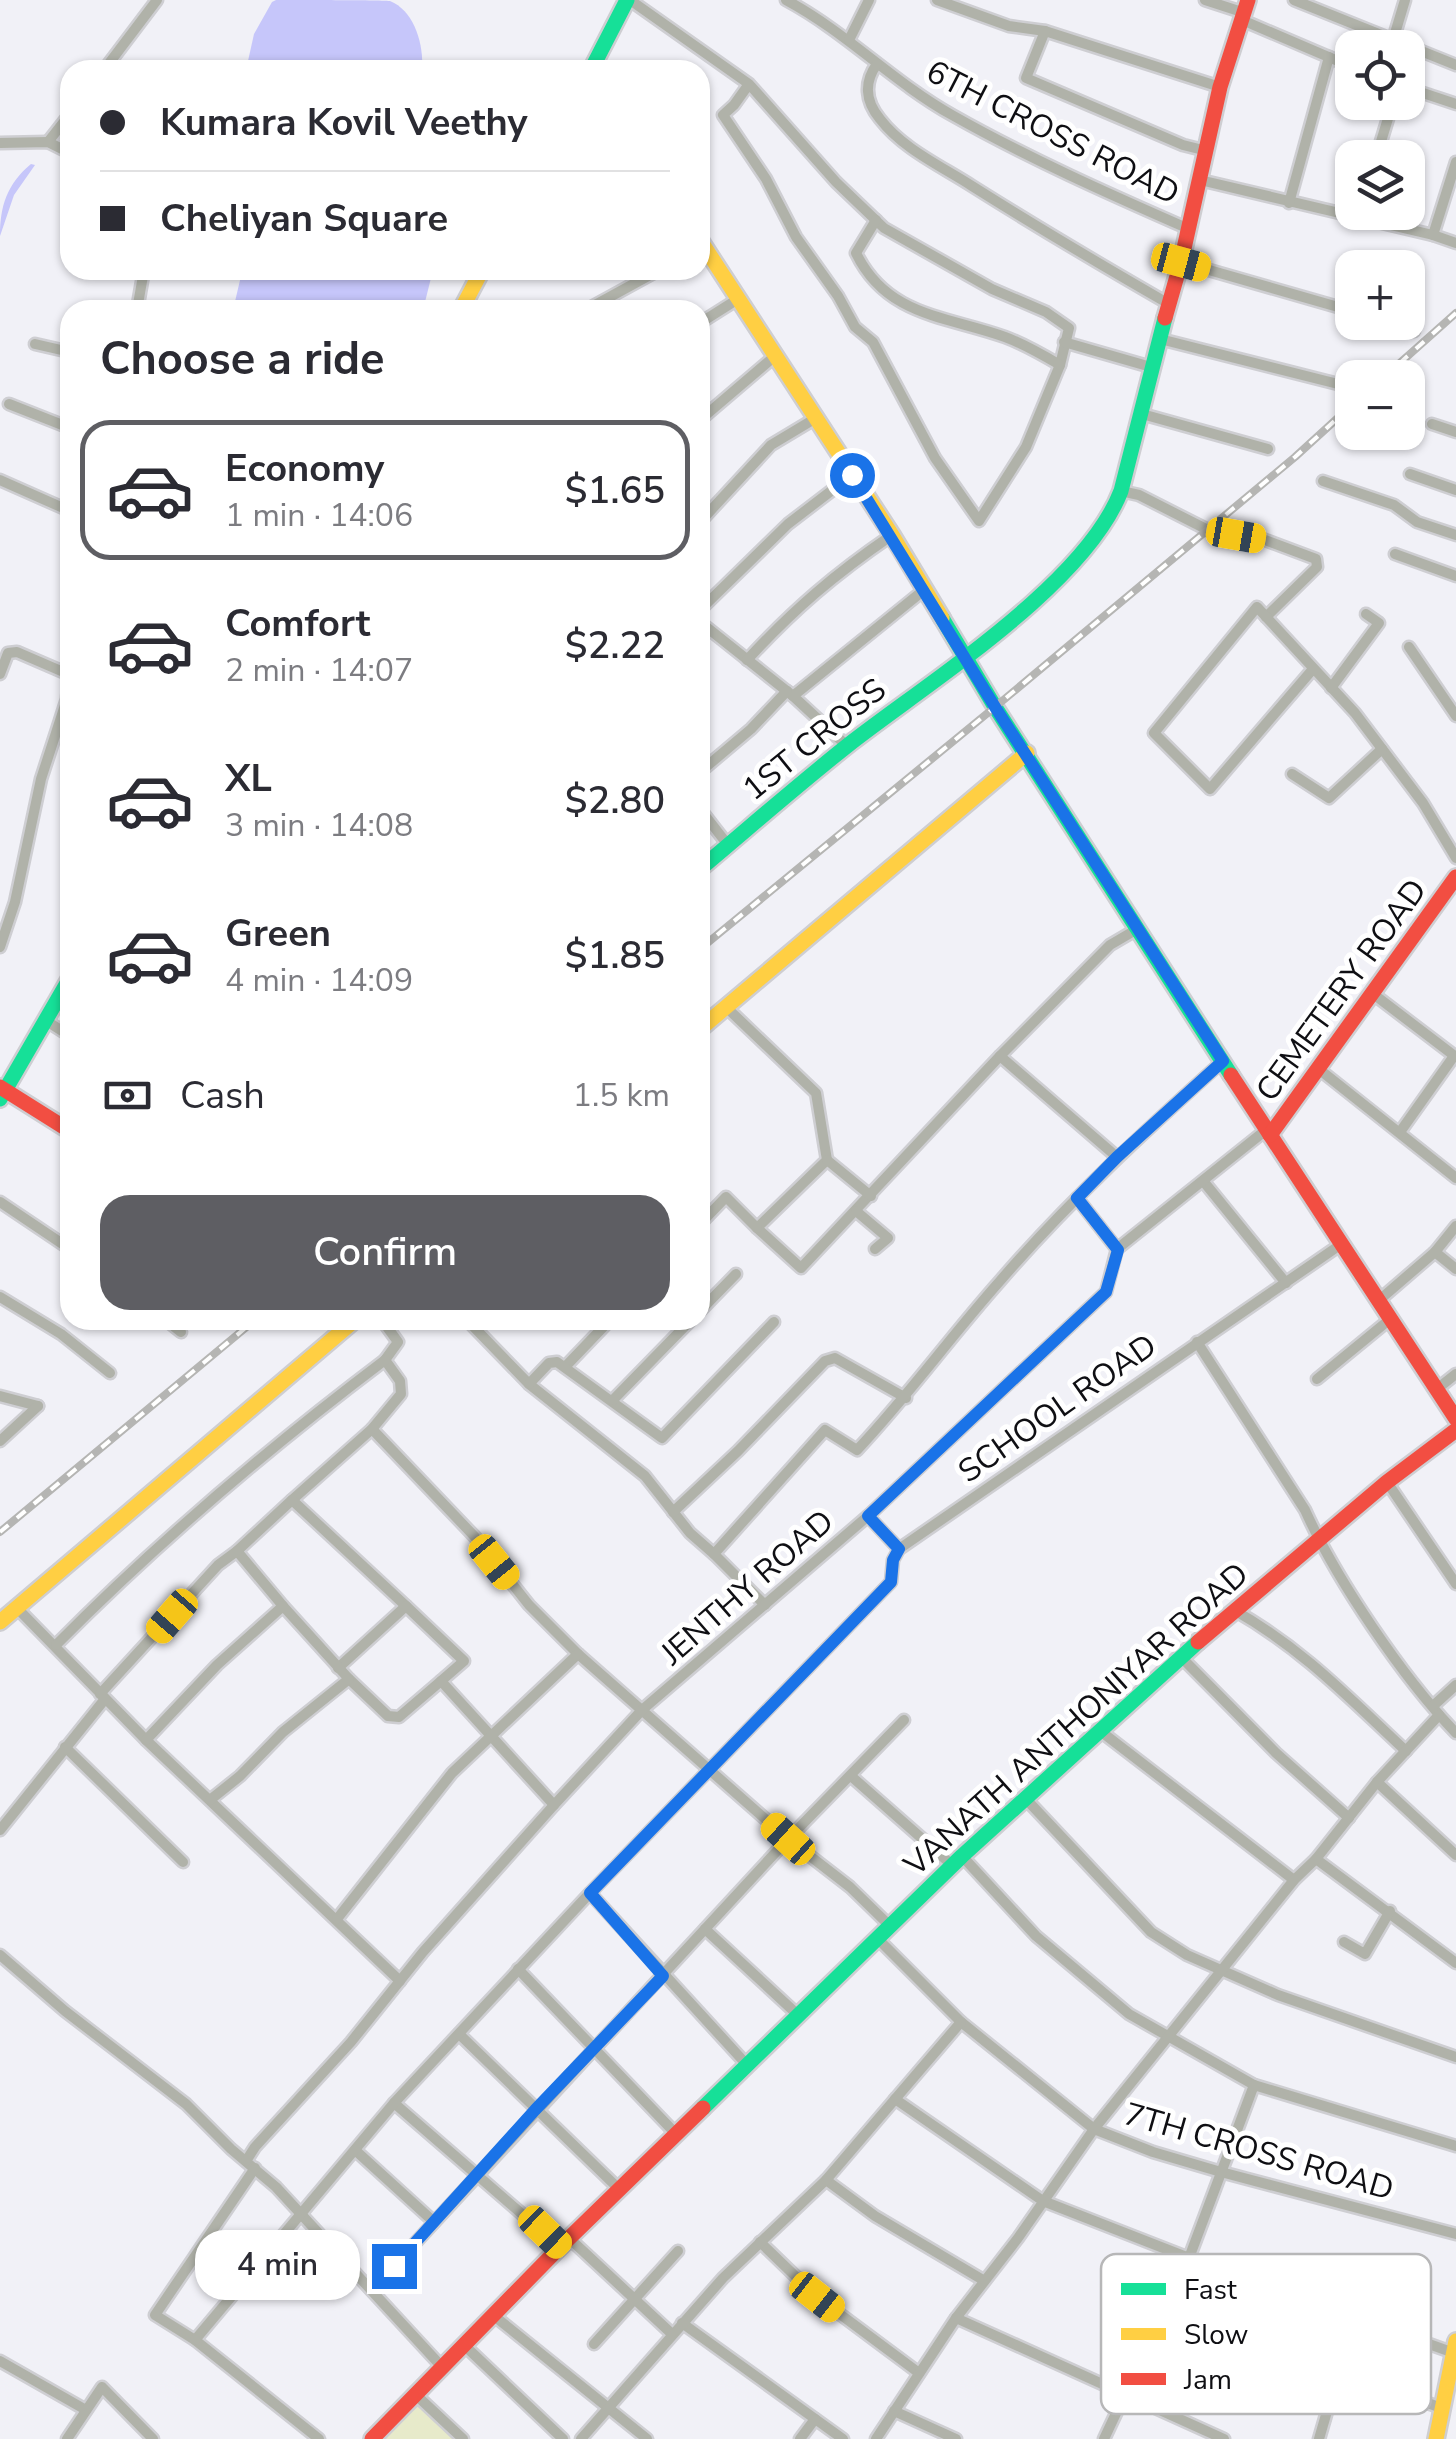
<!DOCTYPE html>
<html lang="en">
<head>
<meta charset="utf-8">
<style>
	:root { --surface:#fff; --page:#f2f2f3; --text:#2b2b33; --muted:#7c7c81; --line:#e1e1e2; --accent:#5e5e63 }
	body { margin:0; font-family:"Nunito Sans",sans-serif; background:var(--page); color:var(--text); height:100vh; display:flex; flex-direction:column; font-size:38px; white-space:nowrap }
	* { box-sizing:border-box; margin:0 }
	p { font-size:32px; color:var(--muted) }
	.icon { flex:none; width:55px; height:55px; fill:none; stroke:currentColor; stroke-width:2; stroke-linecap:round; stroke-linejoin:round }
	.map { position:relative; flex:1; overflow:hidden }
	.panel { position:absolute; left:60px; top:300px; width:650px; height:1030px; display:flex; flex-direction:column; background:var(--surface); border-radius:30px; box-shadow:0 2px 8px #0004 }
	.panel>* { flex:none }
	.guide { position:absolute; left:60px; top:60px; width:650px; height:220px; border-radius:30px; box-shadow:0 2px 8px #0004; display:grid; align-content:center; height:220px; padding:0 40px; background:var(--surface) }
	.tools { position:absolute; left:1335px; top:30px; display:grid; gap:20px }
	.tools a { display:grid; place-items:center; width:90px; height:90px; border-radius:20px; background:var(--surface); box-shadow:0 2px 8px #0004; font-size:50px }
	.end { position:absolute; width:45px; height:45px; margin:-22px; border:12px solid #1a73e8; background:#fff; box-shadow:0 0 0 5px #fff }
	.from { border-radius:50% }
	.bubble { position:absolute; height:70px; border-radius:30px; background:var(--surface); box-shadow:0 2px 8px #0004; font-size:32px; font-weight:600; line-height:70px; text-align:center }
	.car { position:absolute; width:30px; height:60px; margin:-30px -15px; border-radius:12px; box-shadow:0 0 8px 2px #0007; background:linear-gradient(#f5c518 24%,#345 0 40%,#f5c518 0 76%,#345 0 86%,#f5c518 0) }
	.guide b { display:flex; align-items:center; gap:35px; height:95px; font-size:38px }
	.guide b+b { border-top:2px solid var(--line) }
	.guide i { width:25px; height:25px; background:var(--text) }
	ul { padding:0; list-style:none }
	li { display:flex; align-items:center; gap:30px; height:140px; margin:0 20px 15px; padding:0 20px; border:5px solid transparent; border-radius:30px }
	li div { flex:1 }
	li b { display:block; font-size:38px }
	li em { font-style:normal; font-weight:600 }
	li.selected { border-color:var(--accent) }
	li>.icon { width:90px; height:90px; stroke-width:1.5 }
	h2 { padding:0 40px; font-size:45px; line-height:120px }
	.pay { display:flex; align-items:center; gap:25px; height:110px; padding:0 40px; font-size:38px }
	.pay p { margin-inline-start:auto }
	.primary-button { display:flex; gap:20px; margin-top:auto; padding:20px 40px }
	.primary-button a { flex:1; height:115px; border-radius:30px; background:var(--accent); color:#fff; font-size:40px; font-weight:600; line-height:115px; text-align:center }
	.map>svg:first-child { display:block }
</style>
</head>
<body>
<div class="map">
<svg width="1456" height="2439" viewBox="0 0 1456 2439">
	<rect width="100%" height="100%" fill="#f1f1f7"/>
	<polygon fill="#e7eaca" points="417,2402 459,2439 379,2439"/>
	<g fill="#c6c6fa">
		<path d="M276,0C297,0 376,0 390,1C415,11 424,46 422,70H246L254,34L272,2Z"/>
		<path d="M31,164L35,165L14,195L0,236C0,206 7,184 31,164Z"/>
		<polygon points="248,270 433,270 423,310 233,310 241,276 248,275"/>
	</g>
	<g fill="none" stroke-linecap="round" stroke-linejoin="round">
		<g stroke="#ceced2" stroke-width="15">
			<g id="street">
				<polyline points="630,0 749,84 836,182 884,228 992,289 1046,312 1069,328 1060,365 1026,447 979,521 935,458 873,342 855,327 838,296 796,237 766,179 723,115 734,105 749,84"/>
				<path d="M786,0C846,32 893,82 952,115C1028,158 1109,194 1189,229"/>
				<polyline points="937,0 1009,26 1045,31 1220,87"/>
				<polyline points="1205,0 1245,13"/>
				<polyline points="1294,0 1456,65"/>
				<polyline points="1242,20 1352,67"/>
				<polyline points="1045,31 1026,78 1183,145 1207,151"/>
				<polyline points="849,40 869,0"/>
				<polyline points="1393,40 1405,0"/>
				<path d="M877,64C864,82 865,101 880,119C903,149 941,166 972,186C1037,227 1103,266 1169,304"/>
				<polyline points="104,70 157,0"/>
				<polyline points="1408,88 1456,104"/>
				<polyline points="48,142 70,114"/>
				<polyline points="0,143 48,142 70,153"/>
				<polyline points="1376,158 1393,102"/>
				<polyline points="1200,180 1433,235 1456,162"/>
				<polyline points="1289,203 1329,57"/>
				<path d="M876,220L856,253C887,317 947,316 1005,337C1024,344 1043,355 1060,365"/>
				<polyline points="1433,235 1456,243"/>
				<polyline points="1181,262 1352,311"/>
				<polyline points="137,310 144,270"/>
				<polyline points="586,310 659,270"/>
				<polyline points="1387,322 1414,331"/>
				<polyline points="700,323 738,299"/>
				<polyline points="1160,339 1346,386"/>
				<polyline points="1064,342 1151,367"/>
				<polyline points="35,344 70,352"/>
				<polyline points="9,404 70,428"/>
				<polyline points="1142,414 1268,449"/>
				<polyline points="700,420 775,356"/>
				<polyline points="1432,424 1456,432"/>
				<polyline points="1410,474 1456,490"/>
				<polyline points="0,480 70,511"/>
				<polyline points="1323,481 1394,505 1417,522 1456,535"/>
				<polyline points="1121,491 1139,495 1208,530 1265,540 1316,559 1317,567 1266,617"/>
				<polyline points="700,522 771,445 816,418"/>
				<polyline points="1395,554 1456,576"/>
				<polyline points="700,610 788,524 852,475"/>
				<polyline points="700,622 793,696"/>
				<polyline points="1409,647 1456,716"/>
				<path d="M747,660C794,609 835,574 892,535"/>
				<polyline points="1313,669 1210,789 1154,733 1257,607 1355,713 1423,803 1456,858"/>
				<polyline points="0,674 8,653 17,652 68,674"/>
				<polyline points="1331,688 1379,623 1366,614"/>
				<polyline points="847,746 793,696 924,590"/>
				<polyline points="700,772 751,729 787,691"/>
				<polyline points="1292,774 1329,798 1382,749"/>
				<polyline points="700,809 728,845"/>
				<polyline points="0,947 15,902 41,779 67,699 70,666"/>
				<polyline points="1372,993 1456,1057"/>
				<polyline points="726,1007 816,1093 827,1160 757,1228 801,1268 1000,1056 1117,1157"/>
				<polyline points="45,1020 70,1036"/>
				<polyline points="1000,1056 1110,945 1139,928"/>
				<polyline points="1320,1070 1456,1178"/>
				<polyline points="1400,1132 1454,1056"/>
				<polyline points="827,1160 871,1196"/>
				<polyline points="1204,1182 1286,1283"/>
				<polyline points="1077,1198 1117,1249"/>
				<polyline points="0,1202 70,1249"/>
				<polyline points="856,1211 888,1238 875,1249"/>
				<polyline points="700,1224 726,1197 757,1228"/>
				<polyline points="1435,1252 1456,1269"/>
				<polyline points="0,1297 61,1334 110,1373"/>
				<polyline points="1377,1302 1435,1252 1456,1226"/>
				<polyline points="700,1311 736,1274"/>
				<polyline points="166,1320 181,1332"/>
				<polyline points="467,1320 529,1384 645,1476 690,1533 714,1554"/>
				<path d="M1197,1342L1305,1510C1336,1579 1403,1678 1456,1733"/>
				<polyline points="565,1367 610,1320"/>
				<polyline points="1317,1379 1389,1320"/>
				<polyline points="529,1384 549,1363 557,1362 662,1438 774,1322"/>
				<polyline points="1437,1389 1456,1374"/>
				<polyline points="0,1396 38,1406"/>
				<polyline points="613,1400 691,1320"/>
				<polyline points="372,1429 475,1537 529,1605 578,1654 788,1839 850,1887 890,1926"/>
				<polyline points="0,1441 38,1406"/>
				<polyline points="1387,1482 1456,1584"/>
				<polyline points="292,1500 372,1429 401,1394 400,1381 385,1360 398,1342 382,1320"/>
				<polyline points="673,1512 738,1451 825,1361 835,1358 906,1398"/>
				<polyline points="868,1516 899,1549"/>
				<path d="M765,1605L714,1554L825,1430L857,1450C908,1396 951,1336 1000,1281C1068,1202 1145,1131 1223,1061"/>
				<polyline points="283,1606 237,1551 292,1500 406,1606"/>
				<polyline points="17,1608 146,1740 400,1981"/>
				<path d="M1234,1610C1303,1649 1349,1698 1406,1751"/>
				<path d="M56,1645C158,1542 270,1447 385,1360"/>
				<polyline points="1181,1657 1276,1753 1349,1818"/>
				<polyline points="338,1668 406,1606 464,1661 441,1681"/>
				<polyline points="349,1679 388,1716 399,1717 441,1681 554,1805"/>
				<polyline points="100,1694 218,1565 237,1551"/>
				<polyline points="1433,1706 1456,1685"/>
				<polyline points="1099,1730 1294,1880"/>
				<polyline points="146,1740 217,1665 283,1606 349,1679 283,1732 240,1776 210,1800"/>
				<polyline points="65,1747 183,1862"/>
				<polyline points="851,1776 952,1865"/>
				<polyline points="1377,1782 1456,1855"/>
				<polyline points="1025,1798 1151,1932 1187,1955 1278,1995 1456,2057"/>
				<polyline points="0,1830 105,1699"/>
				<polyline points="962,1856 1036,1936 1129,2014 1254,2085 1456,2146"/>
				<polyline points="1316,1859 1456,1963"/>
				<polyline points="590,1893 748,2066"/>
				<polyline points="337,1919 452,1773 578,1654"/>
				<polyline points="705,1929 798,2015"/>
				<polyline points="878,1939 961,2022 1094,2129 1153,2152 1221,2172 1456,2234"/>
				<polyline points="1344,1942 1365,1954 1390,1911"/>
				<polyline points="0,1955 65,2011 186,2104 231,2149 276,2187 442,2367"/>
				<polyline points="518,1969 677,2135"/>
				<polyline points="459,2034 619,2189"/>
				<polyline points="895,2099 1043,2201 1189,2258 1454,2353"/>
				<polyline points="394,2103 560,2247"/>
				<polyline points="355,2150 434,2222"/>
				<polyline points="246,2161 255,2147 351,2042 423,1952 554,1805 642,1710 868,1516 1106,1292 1117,1249 1266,1130"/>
				<polyline points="255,2168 155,2315 195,2340 319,2439"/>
				<polyline points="826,2180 875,2216 983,2280"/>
				<polyline points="569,2238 672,2334"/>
				<polyline points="760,2242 817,2297 919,2373"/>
				<polyline points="370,2288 394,2266 788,1839 904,1720"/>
				<polyline points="1167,2307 1444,2409"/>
				<polyline points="493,2315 647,2439"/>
				<polyline points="956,2318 1224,2439"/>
				<polyline points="682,2323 843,2439"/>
				<polyline points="195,2340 394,2103 590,1893 891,1582 893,1560 899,1549 1340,1245"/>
				<polyline points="594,2344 678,2251"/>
				<polyline points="464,2345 563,2439"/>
				<polyline points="0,2361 86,2410"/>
				<polyline points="415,2394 463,2439"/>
				<polyline points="1271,2403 1290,2350"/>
				<polyline points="894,2411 956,2439"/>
				<polyline points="67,2439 102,2387 153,2439"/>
				<polyline points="581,2439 723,2278 826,2180 961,2022"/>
				<polyline points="800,2439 815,2419"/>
				<polyline points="876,2439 956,2318 1018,2238 1094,2129 1294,1880 1316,1859 1377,1782 1439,1715"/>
				<polyline points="1104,2439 1189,2258 1254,2085"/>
				<polyline points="1319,2439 1339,2370"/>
			</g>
		</g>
		<g stroke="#ceced2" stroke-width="20">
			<g id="fast">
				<polyline points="591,70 627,0"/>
				<polyline points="942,618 995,707 1231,1075"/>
				<path d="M700,869C750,827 800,783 852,742C932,680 1085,584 1121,491L1165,318"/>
				<polyline points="0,1099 70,978"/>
				<polyline points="703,2108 962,1856 1198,1642"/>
			</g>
		</g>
		<g stroke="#ceced2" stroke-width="20">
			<g id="slow">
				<polyline points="700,240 892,535 942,618"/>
				<polyline points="461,310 482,270"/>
				<polyline points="700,1029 1027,753"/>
				<polyline points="0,1622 355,1320"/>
				<polyline points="1436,2439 1456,2341"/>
			</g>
		</g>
		<g stroke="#ceced2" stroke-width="20">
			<g id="jam">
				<polyline points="1165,318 1181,262 1220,87 1248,0"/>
				<polyline points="1231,1075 1456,1419"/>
				<polyline points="0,1087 70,1131"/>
				<polyline points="1270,1135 1456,877"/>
				<polyline points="1198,1642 1387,1482 1456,1430"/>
				<polyline points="372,2439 560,2247 703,2108"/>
			</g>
		</g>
		<use href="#street" stroke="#b0b2a9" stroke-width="10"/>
		<use href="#fast" stroke="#16e098" stroke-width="15"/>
		<use href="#slow" stroke="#ffcf43" stroke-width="15"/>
		<use href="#jam" stroke="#f24e42" stroke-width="15"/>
		<g stroke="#b5b5b3" stroke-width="8">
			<g id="rail">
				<polyline points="1383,378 1456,313"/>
				<polyline points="700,949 995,707 1295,457 1352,405"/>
				<polyline points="0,1532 255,1320"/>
			</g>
		</g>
		<use href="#rail" stroke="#fff" stroke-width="4" stroke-dasharray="11" stroke-linecap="butt"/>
	</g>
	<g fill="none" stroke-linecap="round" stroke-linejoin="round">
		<polyline stroke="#1a73e8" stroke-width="12" points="394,2266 535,2110 663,1976 590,1893 891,1582 893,1560 899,1549 868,1516 1106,1292 1118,1250 1077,1198 1117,1157 1223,1061 995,707 852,475"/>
	</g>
	<g text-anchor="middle" stroke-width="10" stroke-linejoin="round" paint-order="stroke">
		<g font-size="32" fill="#0f0f13" stroke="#fff">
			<text transform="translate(1053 132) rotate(27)" y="11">6TH CROSS ROAD</text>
			<text transform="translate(814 739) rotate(-39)" y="11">1ST CROSS</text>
			<text transform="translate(1341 990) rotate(-54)" y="11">CEMETERY ROAD</text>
			<text transform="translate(1057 1408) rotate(-35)" y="11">SCHOOL ROAD</text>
			<text transform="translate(747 1587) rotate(-41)" y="11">JENTHY ROAD</text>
			<text transform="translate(1076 1719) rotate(-42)" y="11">VANATH ANTHONIYAR ROAD</text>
			<text transform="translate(1259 2151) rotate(16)" y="11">7TH CROSS ROAD</text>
		</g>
	</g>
	<rect x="1101" y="2254" width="330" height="160" rx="15" fill="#fff" stroke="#b7b7b8" stroke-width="2.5"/>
	<rect x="1121" y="2283" width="45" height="12" fill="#16e098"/>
	<rect x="1121" y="2328" width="45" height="12" fill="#ffcf43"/>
	<rect x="1121" y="2373" width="45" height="12" fill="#f24e42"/>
	<g font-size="28" fill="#0f0f13">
		<text x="1184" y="2299">Fast</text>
		<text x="1184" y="2344">Slow</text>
		<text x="1184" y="2389">Jam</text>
	</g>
</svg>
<div class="tools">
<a><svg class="icon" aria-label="locate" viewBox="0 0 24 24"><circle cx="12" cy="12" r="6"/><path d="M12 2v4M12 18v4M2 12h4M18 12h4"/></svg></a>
<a><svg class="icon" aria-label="layers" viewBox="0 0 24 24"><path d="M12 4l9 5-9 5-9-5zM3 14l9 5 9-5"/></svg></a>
<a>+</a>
<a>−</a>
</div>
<i class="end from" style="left:852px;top:475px"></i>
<i class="end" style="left:394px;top:2266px"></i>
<div class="bubble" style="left:195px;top:2230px;width:165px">4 min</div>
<i class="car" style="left:1181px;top:262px;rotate:105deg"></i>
<i class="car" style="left:1236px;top:535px;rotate:100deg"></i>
<i class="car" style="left:494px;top:1562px;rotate:141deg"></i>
<i class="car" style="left:172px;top:1616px;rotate:221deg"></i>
<i class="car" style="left:788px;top:1839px;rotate:312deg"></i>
<i class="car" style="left:545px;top:2232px;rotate:134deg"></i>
<i class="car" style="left:817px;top:2297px;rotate:128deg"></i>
<div class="guide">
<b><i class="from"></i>Kumara Kovil Veethy</b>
<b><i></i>Cheliyan Square</b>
</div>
<section class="panel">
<h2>Choose a ride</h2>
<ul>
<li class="selected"><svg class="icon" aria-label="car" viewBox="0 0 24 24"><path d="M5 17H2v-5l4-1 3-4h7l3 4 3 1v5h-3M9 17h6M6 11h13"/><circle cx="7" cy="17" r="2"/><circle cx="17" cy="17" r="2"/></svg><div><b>Economy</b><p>1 min · 14:06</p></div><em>$1.65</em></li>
<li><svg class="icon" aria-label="car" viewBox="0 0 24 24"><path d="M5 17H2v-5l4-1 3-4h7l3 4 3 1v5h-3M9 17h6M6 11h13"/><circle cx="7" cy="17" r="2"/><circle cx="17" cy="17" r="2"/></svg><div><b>Comfort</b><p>2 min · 14:07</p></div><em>$2.22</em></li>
<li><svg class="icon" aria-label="car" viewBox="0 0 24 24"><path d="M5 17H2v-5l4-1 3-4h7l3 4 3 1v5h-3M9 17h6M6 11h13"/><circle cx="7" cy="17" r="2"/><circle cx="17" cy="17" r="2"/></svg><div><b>XL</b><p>3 min · 14:08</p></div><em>$2.80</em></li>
<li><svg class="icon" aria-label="car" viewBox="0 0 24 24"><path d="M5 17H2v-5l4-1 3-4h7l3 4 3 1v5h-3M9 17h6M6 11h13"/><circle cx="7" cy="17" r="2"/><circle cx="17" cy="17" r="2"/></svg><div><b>Green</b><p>4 min · 14:09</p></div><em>$1.85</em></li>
</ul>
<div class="pay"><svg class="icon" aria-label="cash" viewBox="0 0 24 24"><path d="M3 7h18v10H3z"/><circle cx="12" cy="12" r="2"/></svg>Cash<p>1.5 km</p></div>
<div class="primary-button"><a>Confirm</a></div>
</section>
</div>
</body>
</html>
